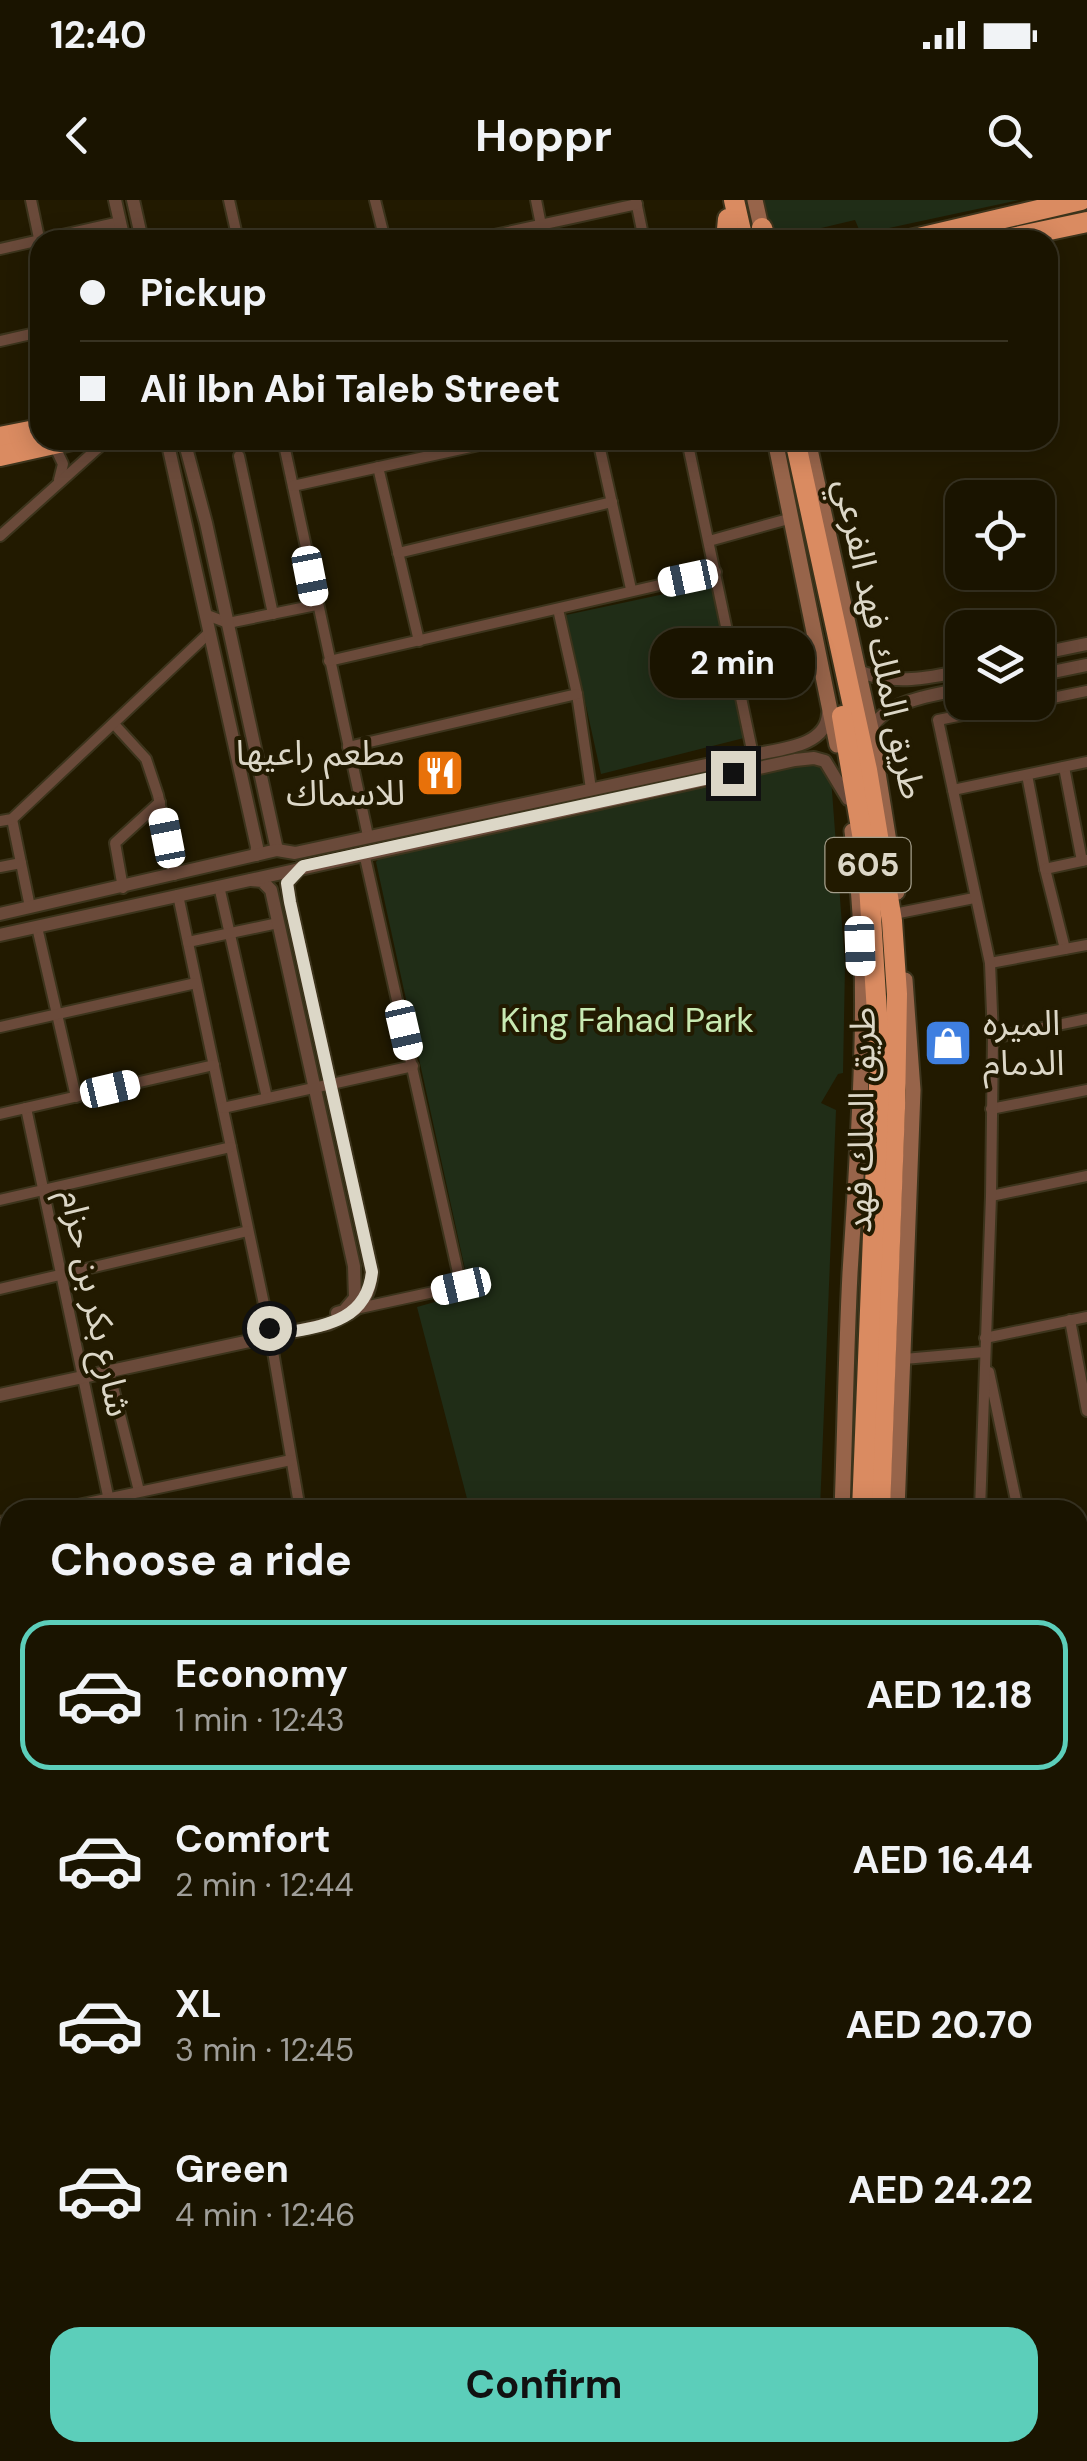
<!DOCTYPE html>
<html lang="en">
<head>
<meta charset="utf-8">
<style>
	:root { --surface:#1a1400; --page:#231d0a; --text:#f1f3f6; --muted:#9f9e99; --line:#383322; --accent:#5cceba }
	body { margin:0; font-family:"DM Sans","Noto Sans Arabic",sans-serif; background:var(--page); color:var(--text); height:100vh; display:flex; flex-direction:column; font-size:38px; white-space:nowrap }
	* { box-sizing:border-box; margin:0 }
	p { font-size:32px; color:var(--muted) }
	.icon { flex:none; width:55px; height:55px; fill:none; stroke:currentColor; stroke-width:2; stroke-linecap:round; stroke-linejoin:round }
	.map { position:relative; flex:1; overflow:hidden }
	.sheet { position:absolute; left:0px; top:1300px; width:1088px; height:962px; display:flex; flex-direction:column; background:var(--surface); border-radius:30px 30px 0 0; box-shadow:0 5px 25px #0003,0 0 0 2px var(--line) }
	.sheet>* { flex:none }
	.guide { position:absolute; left:30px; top:30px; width:1028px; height:220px; border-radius:30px; box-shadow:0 5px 25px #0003,0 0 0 2px var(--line); display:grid; align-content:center; height:220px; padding:0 50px; background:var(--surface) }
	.tools { position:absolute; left:945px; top:280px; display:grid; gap:20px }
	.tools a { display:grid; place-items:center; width:110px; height:110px; border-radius:20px; background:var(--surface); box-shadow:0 5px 25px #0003,0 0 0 2px var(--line); font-size:50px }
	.end { position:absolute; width:45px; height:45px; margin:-22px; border:12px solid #dcd7c7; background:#111; box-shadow:0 0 0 5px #111 }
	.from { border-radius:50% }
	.bubble { position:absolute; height:70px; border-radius:30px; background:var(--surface); box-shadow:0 5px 25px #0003,0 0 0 2px var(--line); font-size:32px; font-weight:700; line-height:70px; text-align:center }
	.car { position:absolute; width:30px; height:60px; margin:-30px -15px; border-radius:12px; box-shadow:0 0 8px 2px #0007; background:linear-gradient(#fff 24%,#345 0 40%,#fff 0 76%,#345 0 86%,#fff 0) }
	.guide b { display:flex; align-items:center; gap:35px; height:95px; font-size:38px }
	.guide b+b { border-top:2px solid var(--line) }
	.guide i { width:25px; height:25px; background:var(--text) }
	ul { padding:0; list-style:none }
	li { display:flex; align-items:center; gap:30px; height:150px; margin:0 20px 15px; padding:0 30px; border:5px solid transparent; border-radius:30px }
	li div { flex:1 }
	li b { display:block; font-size:38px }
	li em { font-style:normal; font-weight:700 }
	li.selected { border-color:var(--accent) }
	li>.icon { width:90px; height:90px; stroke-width:1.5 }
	h2 { padding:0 50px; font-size:45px; line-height:120px }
	.action { display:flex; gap:20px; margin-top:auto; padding:20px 50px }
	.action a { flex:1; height:115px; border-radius:30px; background:var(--accent); color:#111; font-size:40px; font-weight:700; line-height:115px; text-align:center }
	.status { display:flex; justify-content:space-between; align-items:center; height:70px; padding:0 50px; background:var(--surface); direction:ltr }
	.status svg { height:28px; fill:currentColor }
	header { display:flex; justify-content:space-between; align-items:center; height:130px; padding:0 50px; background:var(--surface); font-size:45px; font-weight:700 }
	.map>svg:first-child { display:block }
</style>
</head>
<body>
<div class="status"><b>12:40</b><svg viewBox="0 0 49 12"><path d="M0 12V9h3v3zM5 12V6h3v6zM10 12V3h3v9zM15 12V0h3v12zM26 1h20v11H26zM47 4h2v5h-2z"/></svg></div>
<header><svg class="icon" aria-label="back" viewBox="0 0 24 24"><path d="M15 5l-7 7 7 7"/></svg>Hoppr<svg class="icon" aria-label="search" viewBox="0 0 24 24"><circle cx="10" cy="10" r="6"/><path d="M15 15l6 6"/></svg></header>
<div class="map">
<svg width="1087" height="2261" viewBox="0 0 1087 2261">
	<rect width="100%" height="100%" fill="#221a00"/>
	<g fill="#202d17">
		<polygon points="762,0 1019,0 861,34 855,20 783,37 770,34"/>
		<polygon points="711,384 744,538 601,574 566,415"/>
		<polygon points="815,561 820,561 831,578 845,765 843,873 838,874 821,903 836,910 820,1310 470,1310 417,1107 470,1092 376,662 380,657"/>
	</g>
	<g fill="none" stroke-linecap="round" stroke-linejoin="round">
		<g stroke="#3c341c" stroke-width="14">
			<g id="minor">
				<polyline points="31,0 40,43"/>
				<polyline points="229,0 238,40"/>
				<polyline points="375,0 385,40"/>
				<polyline points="536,0 541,25"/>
				<polyline points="636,1 644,40"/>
				<polyline points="471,40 637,4"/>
				<polyline points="0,49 120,22"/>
				<polyline points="0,141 40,132"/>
				<polyline points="283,240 368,636"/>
				<polyline points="598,240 631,389"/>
				<polyline points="687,240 753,555"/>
				<polyline points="54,245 63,264 59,280"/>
				<polyline points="239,256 273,414"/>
				<polyline points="378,267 419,441"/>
				<polyline points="293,286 502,240"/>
				<polyline points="0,336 107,240"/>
				<polyline points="709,341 792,318"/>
				<polyline points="398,353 612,302"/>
				<polyline points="558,409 577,494 591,589"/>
				<polyline points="207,415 228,423 316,405"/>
				<polyline points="329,461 716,372"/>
				<polyline points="1038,501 1087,491"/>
				<polyline points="114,524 146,559 158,595 174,675"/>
				<polyline points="348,547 577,494"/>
				<polyline points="1064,567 1082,661"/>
				<polyline points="1027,575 1045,669 1065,749"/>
				<polyline points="953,590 1087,562"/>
				<polyline points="12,619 30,707"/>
				<polyline points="0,621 12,619 210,432"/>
				<polyline points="0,667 21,663"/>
				<polyline points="1045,669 1087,660"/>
				<polyline points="219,686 267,898"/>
				<polyline points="123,688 115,643 160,602"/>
				<polyline points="178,695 269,1128 300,1310"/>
				<polyline points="899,713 974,698"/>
				<polyline points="37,727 76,897"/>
				<polyline points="188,742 278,723"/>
				<polyline points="990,763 1087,745"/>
				<polyline points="0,827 196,783"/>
				<polyline points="993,838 1087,819"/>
				<polyline points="26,908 111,1310"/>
				<polyline points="223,908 413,866"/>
				<polyline points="991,909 1087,890"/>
				<polyline points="0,914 214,865"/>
				<polyline points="991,996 1087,976"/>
				<polyline points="0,1000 231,947"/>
				<polyline points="0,1089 248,1031"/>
				<polyline points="360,1108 461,1086 364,653"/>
				<polyline points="1070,1120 1087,1211"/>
				<polyline points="985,1138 1087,1117"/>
				<polyline points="904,1159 984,1152 985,1155"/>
				<polyline points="109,1171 139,1291"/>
				<polyline points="989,1172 1018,1310"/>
				<polyline points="54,1310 291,1260"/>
				<polyline points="980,1310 991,996 993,837 990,763 938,520 1028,502"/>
				<polyline points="0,1322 10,1320"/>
				<polyline points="1078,1383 1087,1381"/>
				<polyline points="1078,1451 1087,1455"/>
				<polyline points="1078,1559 1087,1568"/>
				<polyline points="1078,1762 1087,1772"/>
				<polyline points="0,2011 10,2009"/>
				<polyline points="0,2187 10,2185"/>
				<polyline points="1078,2211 1087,2206"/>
				<polyline points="912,2252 920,2261"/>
				<polyline points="995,2261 1009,2252"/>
			</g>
		</g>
		<g stroke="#3c341c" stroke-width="16">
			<g id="tertiary">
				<polyline points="115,0 124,40"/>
				<polyline points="133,0 142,40"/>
				<polyline points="167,240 257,647 256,655"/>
				<polyline points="184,240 206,323 277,650"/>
				<polyline points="1038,454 1087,444"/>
				<path d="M857,464L861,472C894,485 929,478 962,471"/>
				<polyline points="1038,475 1087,465"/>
				<path d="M871,529C886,501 932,495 962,489"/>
				<polyline points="251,680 262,681 271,690 354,1066 355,1098 344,1111 337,1113"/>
				<path d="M0,714L277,650L295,653L753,555C779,549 826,547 828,514"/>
				<polyline points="0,735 795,560 814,558 825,561 848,599"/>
				<path d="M0,1195L328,1124C357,1110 368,1107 372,1072L290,702L287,683L300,668"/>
				<polyline points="1078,1402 1087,1400"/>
				<polyline points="1078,1421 1087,1418"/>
				<polyline points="0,1493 10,1493"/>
				<polyline points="0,1510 10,1511"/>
				<polyline points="0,1948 10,1995"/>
				<polyline points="0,2044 10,2089"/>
				<polyline points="46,2252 48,2261"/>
				<polyline points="66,2252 67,2261"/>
				<polyline points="591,2261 605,2252"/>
			</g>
		</g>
		<g stroke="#3c341c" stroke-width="19">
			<g id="secondary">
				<polyline points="755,0 763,36"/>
				<polyline points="775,240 837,545"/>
				<polyline points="808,240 871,529 897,692"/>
				<path d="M842,1310C845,1231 846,1152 850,1073C859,927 872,777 852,631"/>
				<polyline points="897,1310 913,890 905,780"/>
				<polyline points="800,2261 801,2252"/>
				<polyline points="855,2261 856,2252"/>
			</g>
		</g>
		<g stroke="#3c341c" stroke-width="24">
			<g id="motorway">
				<polyline points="734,0 743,40"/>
				<polyline points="762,28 766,40"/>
				<polyline points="726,40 728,19"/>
				<polyline points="910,40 1081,0"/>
				<polyline points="1002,40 1087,22"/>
				<polyline points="0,237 40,229"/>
				<polyline points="795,240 867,570 892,721 897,794 895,908 880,1310"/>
				<polyline points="0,256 72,240"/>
				<polyline points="842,516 868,669 880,861 862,1310"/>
				<polyline points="820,2261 821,2252"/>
				<polyline points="837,2261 838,2252"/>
			</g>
		</g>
		<use href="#minor" stroke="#6a4a3a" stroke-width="10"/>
		<use href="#tertiary" stroke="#6a4a3a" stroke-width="12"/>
		<use href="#secondary" stroke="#97644a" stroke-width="15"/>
		<use href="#motorway" stroke="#da8b61" stroke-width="20"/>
	</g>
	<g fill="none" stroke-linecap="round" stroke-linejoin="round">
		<path stroke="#dcd7c7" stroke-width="12" d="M269,1128L270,1136C314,1126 366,1127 372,1072L290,702L287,683L303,666L733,573"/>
	</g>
	<defs>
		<g id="restaurant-square" transform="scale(2.5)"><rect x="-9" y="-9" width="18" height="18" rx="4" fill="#e8710a" stroke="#221a00"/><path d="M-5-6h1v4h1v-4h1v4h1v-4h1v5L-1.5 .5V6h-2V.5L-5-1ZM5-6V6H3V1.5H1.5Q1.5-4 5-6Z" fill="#fff"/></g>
		<g id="shop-square" transform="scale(2.5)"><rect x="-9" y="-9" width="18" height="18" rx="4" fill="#3f7fe0" stroke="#221a00"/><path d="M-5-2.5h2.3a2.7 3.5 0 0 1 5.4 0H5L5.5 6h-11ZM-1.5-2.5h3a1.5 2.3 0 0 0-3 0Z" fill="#fff"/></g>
	</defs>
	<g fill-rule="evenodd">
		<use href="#restaurant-square" x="440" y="573"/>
		<use href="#shop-square" x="948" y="843"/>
	</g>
	<g text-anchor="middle" stroke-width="8" stroke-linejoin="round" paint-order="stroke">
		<rect fill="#221a00" stroke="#a49e8b" stroke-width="2.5" x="825.5" y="638" width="85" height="54" rx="8"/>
		<g font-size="32" font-weight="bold" fill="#dcd7c7">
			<text x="868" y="676">605</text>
		</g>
		<g font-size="35" fill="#dcd7c7" stroke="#221a00">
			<text transform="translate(880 439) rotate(78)" y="12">طريق الملك فهد الفرعي</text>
			<text transform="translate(861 920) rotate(-89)" y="12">طريق الملك فهد</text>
			<text transform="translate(96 1103) rotate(78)" y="12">شارع بكر بن حزام</text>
		</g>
		<g font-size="35" fill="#dcd7c7" stroke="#221a00" text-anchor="end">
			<text x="405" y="565">مطعم راعيها<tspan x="405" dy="40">للاسماك</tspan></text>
			<text x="983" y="835" text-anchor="start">الميره<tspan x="983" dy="40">الدمام</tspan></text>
		</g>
		<g font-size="35" fill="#c8eab3" stroke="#221a00">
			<text x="627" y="832">King Fahad Park</text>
		</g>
	</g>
</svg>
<div class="tools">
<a><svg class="icon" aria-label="locate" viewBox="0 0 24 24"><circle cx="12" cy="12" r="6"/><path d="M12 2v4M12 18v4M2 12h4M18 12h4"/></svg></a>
<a><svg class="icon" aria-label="layers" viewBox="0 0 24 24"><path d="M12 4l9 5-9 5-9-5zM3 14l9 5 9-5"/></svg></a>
</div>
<i class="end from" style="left:269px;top:1128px"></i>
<i class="end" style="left:733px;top:573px"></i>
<div class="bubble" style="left:650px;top:428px;width:165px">2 min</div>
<i class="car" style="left:310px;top:376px;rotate:169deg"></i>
<i class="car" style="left:688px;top:378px;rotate:258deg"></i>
<i class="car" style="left:167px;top:638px;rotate:349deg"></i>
<i class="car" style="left:860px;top:746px;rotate:178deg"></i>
<i class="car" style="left:404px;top:830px;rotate:167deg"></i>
<i class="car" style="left:110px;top:889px;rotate:77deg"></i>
<i class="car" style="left:461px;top:1086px;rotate:257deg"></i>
<div class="guide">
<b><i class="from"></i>Pickup</b>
<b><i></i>Ali Ibn Abi Taleb Street</b>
</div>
<section class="sheet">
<h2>Choose a ride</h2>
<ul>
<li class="selected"><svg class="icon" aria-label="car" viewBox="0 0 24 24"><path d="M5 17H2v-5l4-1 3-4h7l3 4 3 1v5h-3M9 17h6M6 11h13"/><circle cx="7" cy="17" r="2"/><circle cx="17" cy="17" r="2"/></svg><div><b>Economy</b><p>1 min · 12:43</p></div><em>AED 12.18</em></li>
<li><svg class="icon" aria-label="car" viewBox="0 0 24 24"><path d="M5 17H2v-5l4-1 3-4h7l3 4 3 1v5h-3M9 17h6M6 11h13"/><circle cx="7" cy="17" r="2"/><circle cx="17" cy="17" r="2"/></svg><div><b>Comfort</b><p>2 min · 12:44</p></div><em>AED 16.44</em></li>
<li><svg class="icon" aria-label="car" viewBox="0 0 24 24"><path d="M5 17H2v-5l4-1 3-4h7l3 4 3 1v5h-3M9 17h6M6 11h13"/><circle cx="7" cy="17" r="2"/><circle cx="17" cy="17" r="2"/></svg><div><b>XL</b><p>3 min · 12:45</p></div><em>AED 20.70</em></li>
<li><svg class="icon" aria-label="car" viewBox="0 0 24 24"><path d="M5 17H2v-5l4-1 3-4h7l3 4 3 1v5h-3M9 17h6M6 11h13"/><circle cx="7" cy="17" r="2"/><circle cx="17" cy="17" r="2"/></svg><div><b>Green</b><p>4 min · 12:46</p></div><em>AED 24.22</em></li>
</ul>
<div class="action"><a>Confirm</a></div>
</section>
</div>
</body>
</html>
